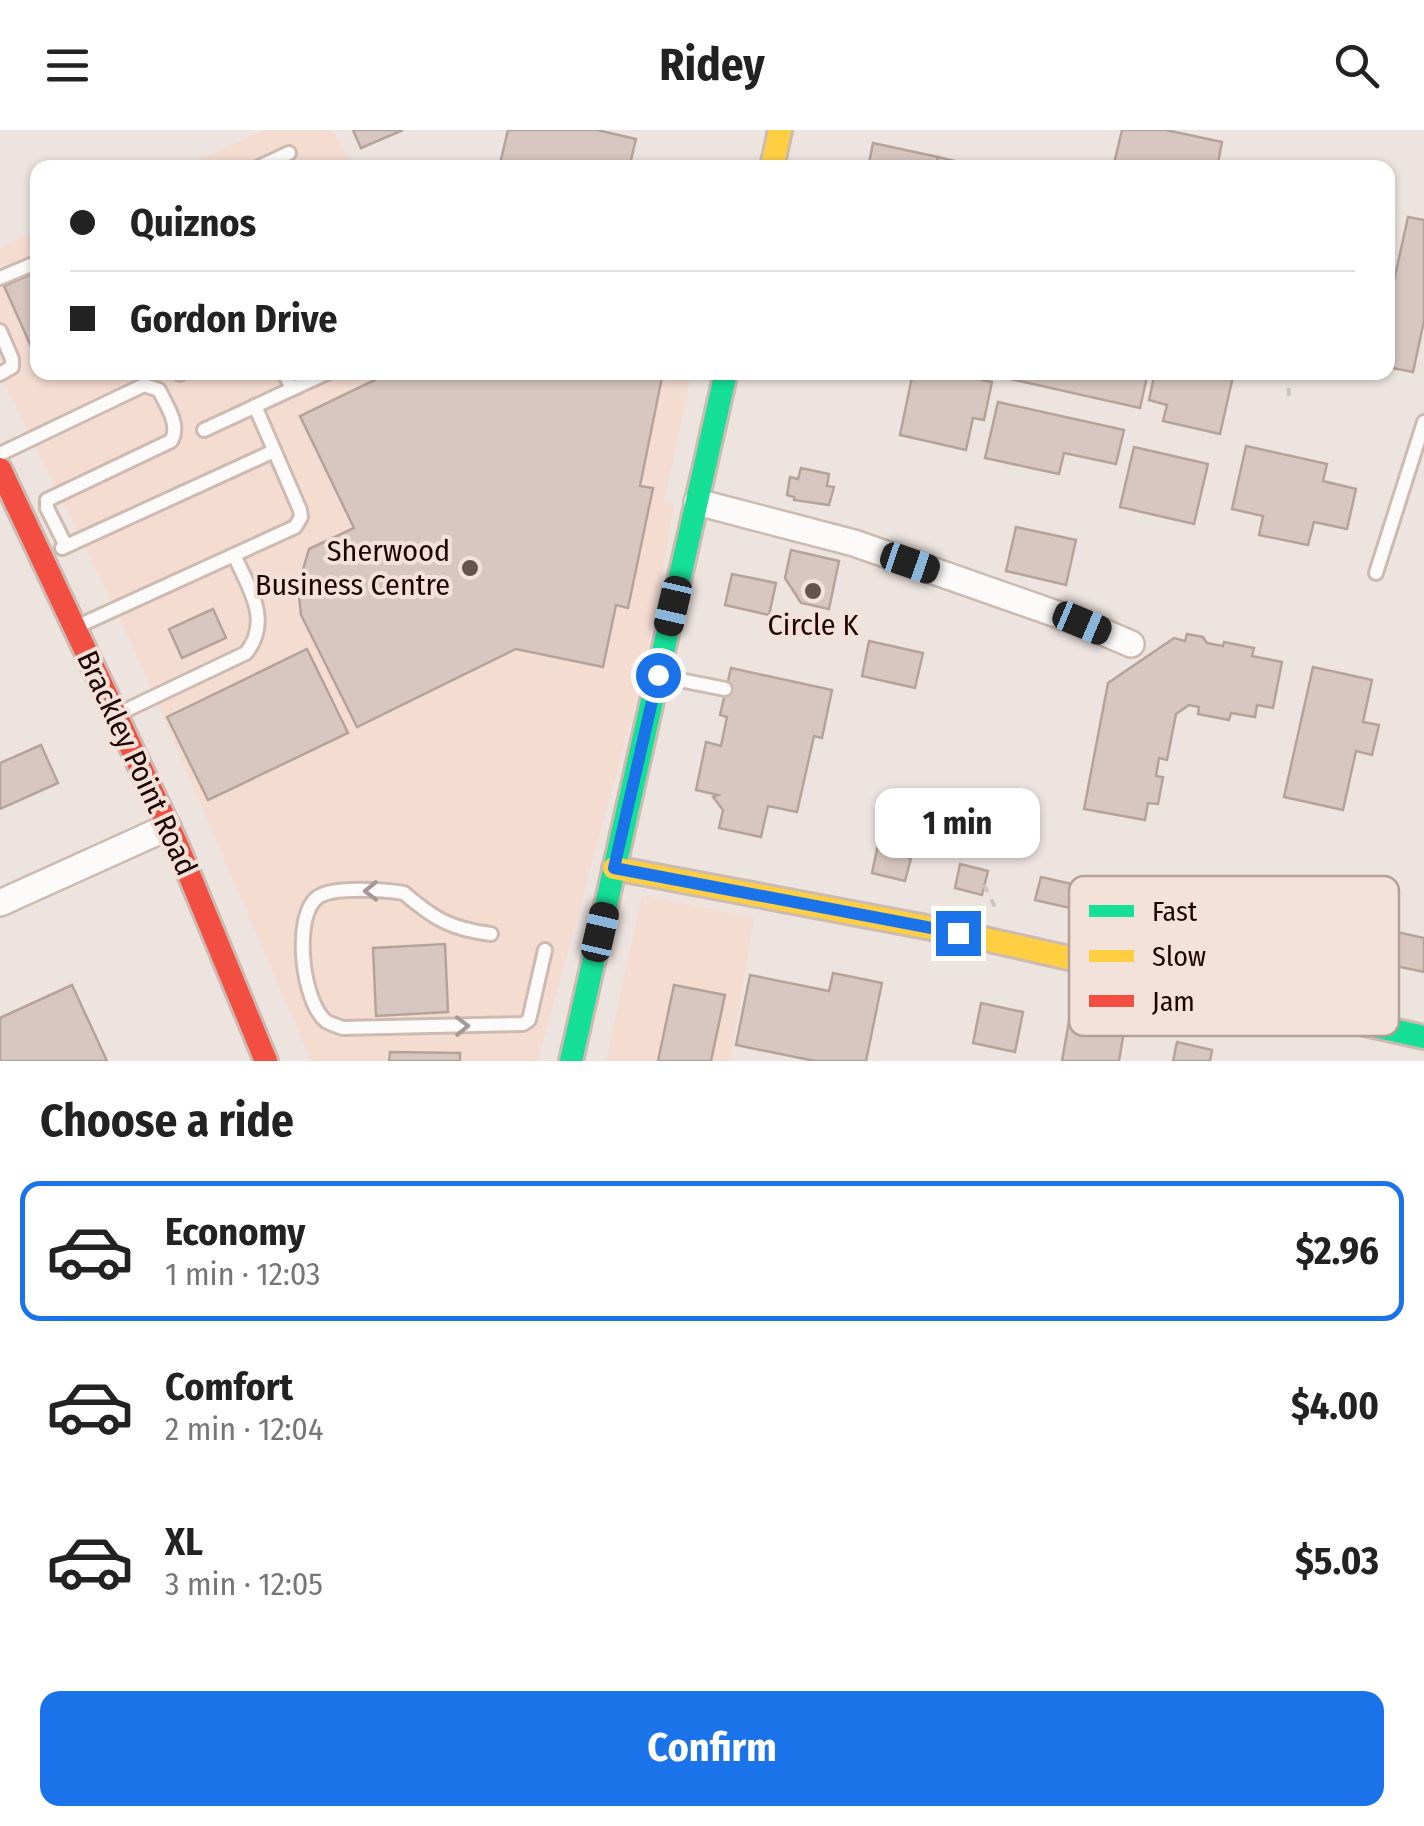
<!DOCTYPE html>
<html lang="en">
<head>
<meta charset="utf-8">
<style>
	:root { --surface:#fff; --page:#f6f6f6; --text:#222; --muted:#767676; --line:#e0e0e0; --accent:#1a73e8 }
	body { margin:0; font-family:"Fira Sans Condensed",sans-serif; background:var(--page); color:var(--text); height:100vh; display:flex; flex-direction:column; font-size:38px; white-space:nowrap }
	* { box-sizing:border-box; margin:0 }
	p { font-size:32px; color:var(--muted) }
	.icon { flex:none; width:55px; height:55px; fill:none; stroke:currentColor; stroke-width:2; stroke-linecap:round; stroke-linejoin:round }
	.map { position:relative; height:931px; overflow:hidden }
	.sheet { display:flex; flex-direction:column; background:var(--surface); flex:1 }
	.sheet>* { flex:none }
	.top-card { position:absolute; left:30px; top:30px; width:1365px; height:220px; border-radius:20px; box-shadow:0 2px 8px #0004; display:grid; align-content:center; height:220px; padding:0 40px; background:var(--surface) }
	.end { position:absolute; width:45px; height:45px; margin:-22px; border:12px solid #1a73e8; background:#fff; box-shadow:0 0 0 5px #fff }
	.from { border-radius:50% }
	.bubble { position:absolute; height:70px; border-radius:20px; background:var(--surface); box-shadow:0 2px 8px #0004; font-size:32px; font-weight:700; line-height:70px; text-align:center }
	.car { position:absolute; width:30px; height:60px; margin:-30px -15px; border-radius:12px; box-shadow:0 0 8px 2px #0007; background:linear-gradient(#222 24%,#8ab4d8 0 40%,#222 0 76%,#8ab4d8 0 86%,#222 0) }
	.top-card b { display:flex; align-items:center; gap:35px; height:95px; font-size:38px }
	.top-card b+b { border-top:2px solid var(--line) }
	.top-card i { width:25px; height:25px; background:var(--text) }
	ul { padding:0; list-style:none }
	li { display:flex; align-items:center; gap:30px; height:140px; margin:0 20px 15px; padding:0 20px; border:5px solid transparent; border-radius:20px }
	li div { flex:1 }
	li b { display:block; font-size:38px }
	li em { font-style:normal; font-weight:700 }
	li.selected { border-color:var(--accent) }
	li>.icon { width:90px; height:90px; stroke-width:1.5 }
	h2 { padding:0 40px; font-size:45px; line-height:120px }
	.primary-button { display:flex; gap:20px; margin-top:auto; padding:20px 40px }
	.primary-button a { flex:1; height:115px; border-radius:20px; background:var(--accent); color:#fff; font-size:40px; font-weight:700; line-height:115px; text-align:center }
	header { display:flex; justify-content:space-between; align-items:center; height:130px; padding:0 40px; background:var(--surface); font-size:45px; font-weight:700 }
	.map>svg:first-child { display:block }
</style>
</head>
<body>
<header><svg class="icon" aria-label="menu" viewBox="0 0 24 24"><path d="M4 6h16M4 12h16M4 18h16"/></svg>Ridey<svg class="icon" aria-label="search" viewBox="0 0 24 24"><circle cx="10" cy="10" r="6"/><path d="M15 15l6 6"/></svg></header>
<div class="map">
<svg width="1424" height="931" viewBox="0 0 1424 931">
	<rect width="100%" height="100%" fill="#ede4e0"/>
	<g fill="#f4dcd1">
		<polygon points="265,0 332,0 354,37 180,38"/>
		<polygon points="37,100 38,242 692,243 664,371 674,375 643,546 538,931 311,931 130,510 0,244 0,117"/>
		<polygon points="642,765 754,788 730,931 606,931"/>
	</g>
	<g fill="#d8c7c0" stroke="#b5a39a" stroke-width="2.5">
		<polygon points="353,0 403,0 361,18"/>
		<polygon points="508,0 597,0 636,9 629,38 499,38"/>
		<polygon points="1122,0 1166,0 1222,12 1217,38 1113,38"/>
		<polygon points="873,13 938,27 935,38 868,38"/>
		<polygon points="938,27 984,38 935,38"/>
		<polygon points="1408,87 1424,90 1424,191 1413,242 1388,237 1388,178"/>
		<polygon points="38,141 38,232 4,156"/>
		<polygon points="391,242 663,242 640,356 653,358 628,478 616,475 603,537 516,519 357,597 301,485 298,457 309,419 354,398 300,286"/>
		<polygon points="913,242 1148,242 1140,278 984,243 982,250 992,252 984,290 973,288 966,320 900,305"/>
		<polygon points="1155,242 1234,242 1220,304 1163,291 1167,275 1149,270"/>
		<polygon points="998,272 1124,300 1116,334 1064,323 1059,344 985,328"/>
		<polygon points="1246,316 1327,334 1323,351 1356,359 1347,399 1314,392 1308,415 1259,405 1263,386 1232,379"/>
		<polygon points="1134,317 1208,334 1194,394 1120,377"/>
		<polygon points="801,338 829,344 827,356 834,357 829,375 794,370 794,367 787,365 790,347 798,349"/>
		<polygon points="1016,397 1076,410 1066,455 1006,441"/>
		<polygon points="791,420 839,431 829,479 801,473 785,448"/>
		<polygon points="732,444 776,453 769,485 725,475"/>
		<polygon points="213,479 226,508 182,528 169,499"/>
		<polygon points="1187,504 1203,507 1207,513 1223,516 1224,512 1254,518 1252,526 1282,532 1273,578 1257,575 1255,587 1231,583 1229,590 1198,584 1199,577 1189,575 1176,584 1167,630 1159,628 1156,646 1163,647 1158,674 1148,673 1145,690 1084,679 1108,553 1174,508 1185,511"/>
		<polygon points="869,511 923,523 915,558 862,546"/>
		<polygon points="307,519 348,603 208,670 167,587"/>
		<polygon points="1313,537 1372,550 1363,592 1379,595 1372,625 1356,621 1343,680 1284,667"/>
		<polygon points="731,538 832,560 822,608 814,606 797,682 768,676 761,707 719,698 723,680 713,667 718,665 696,660 706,612 721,616 727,587 720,585"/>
		<polygon points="41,615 58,653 0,679 0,633"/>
		<polygon points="879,710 899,714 897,724 911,728 905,751 872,743"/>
		<polygon points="960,734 988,741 982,765 955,758"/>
		<polygon points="1041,747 1076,755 1070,778 1035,770"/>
		<polygon points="1388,800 1424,808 1424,842 1381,833"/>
		<polygon points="445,814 448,882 376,886 373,818"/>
		<polygon points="833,843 882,853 866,931 815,931 736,915 750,845 829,861"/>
		<polygon points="72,855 107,931 0,931 0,888"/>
		<polygon points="674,855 725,865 711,931 658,931"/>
		<polygon points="981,873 1023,882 1015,922 973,913"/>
		<polygon points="1069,891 1124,901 1119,931 1062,931"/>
		<polygon points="1177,912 1212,920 1210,931 1173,931"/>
		<polygon points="390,922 460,923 460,931 389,931"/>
	</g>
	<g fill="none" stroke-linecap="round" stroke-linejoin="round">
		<g stroke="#cdbab1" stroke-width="18">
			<g id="lane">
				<polyline points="257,38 289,23"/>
				<polyline points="0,148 38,132"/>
				<polyline points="0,201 12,229 12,237 0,244"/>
				<polyline points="284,242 292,259 329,242"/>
				<polyline points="180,244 183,242"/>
				<polyline points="204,300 292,259"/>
				<path d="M0,324L144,255L159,260C166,275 181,295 171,311L47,370V378L66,416"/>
				<polyline points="62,418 274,321"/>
				<polyline points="1376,443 1424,292"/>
				<polyline points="76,497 295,397 301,387 300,380 255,276"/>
				<polyline points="665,547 725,559"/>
				<path d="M118,584L246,523C272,491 249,458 234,425"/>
				<path d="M491,804C451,799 434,789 404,763C386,760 333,756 318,767C292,785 302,874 327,892C328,893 341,897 342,898L523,894L529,890L545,820"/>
			</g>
		</g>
		<g stroke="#cdbab1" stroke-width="30">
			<g id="street">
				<polyline points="697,372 854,413 1082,493 1131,514"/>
				<polyline points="0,773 168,697"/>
			</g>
		</g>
		<g stroke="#cdbab1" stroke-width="28">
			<g id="fast">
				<polyline points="1247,868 1424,907"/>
				<polyline points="571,931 726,242"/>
			</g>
		</g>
		<g stroke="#cdbab1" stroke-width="28">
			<g id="slow">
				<polyline points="772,38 780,0"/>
				<polyline points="614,738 958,803 1247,868"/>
			</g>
		</g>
		<g stroke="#cdbab1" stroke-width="28">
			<polyline id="jam" points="0,339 177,715 266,931"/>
		</g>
		<g stroke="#cac6c4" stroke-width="4" stroke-dasharray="8 8" stroke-linecap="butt">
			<polyline points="1288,242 1289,270"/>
			<polyline points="984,755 996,779"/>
		</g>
		<use href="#lane" stroke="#fcfbfa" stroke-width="12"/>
		<use href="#street" stroke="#fcfbfa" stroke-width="25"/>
		<use href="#fast" stroke="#16e098" stroke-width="22"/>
		<use href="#slow" stroke="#ffcf43" stroke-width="22"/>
		<use href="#jam" stroke="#f24e42" stroke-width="22"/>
	</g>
	<defs><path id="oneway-chevron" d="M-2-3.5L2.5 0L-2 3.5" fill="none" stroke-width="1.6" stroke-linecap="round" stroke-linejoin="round" transform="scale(2.5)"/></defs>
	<g stroke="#a49996">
		<use href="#oneway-chevron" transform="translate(371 761) rotate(179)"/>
		<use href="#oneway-chevron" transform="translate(462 896) rotate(-1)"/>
	</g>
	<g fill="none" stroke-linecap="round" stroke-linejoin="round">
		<polyline stroke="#1a73e8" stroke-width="12" points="658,545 614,738 958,803"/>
	</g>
	<g fill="#67534e" stroke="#f3e2da" stroke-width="4">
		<circle cx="470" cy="438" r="10"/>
		<circle cx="813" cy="461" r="10"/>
	</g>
	<g text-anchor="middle" stroke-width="8" stroke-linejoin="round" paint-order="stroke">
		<g font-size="30" fill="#1f0500" stroke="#f3e2da" text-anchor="end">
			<text x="450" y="431">Sherwood<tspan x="450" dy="34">Business Centre</tspan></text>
			<text x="813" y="505" text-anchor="middle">Circle K</text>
		</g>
		<g font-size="30" fill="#1f0500" stroke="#f3e2da">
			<text transform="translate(137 633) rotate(65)" y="10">Brackley Point Road</text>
		</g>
	</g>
	<rect x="1069" y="746" width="330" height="160" rx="15" fill="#f3e2da" stroke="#b3a099" stroke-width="2.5"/>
	<rect x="1089" y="775" width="45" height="12" fill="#16e098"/>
	<rect x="1089" y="820" width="45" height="12" fill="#ffcf43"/>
	<rect x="1089" y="865" width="45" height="12" fill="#f24e42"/>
	<g font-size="28" fill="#1f0500">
		<text x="1152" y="791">Fast</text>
		<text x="1152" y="836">Slow</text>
		<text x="1152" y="881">Jam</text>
	</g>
</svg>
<i class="end from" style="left:658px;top:545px"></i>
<i class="end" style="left:958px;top:803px"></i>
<div class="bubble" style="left:875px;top:658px;width:165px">1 min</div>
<i class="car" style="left:910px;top:433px;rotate:109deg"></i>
<i class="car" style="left:673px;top:476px;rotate:193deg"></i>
<i class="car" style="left:1082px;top:493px;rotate:113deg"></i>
<i class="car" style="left:600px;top:802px;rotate:13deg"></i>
<div class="top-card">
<b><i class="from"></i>Quiznos</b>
<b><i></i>Gordon Drive</b>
</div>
</div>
<section class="sheet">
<h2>Choose a ride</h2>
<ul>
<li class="selected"><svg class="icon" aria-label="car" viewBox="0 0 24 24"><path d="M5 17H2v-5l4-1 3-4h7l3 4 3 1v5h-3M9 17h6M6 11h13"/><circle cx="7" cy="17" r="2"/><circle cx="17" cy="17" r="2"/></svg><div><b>Economy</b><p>1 min · 12:03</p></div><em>$2.96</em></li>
<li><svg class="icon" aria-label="car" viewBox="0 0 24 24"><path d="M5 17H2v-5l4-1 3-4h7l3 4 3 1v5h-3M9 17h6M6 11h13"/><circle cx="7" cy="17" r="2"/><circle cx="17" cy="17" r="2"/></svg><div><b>Comfort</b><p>2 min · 12:04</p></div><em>$4.00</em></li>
<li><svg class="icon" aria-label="car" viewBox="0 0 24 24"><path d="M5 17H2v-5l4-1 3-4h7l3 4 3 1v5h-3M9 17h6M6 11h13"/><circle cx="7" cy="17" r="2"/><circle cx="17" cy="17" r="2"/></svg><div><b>XL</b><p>3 min · 12:05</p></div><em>$5.03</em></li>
</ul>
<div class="primary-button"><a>Confirm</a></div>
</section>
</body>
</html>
